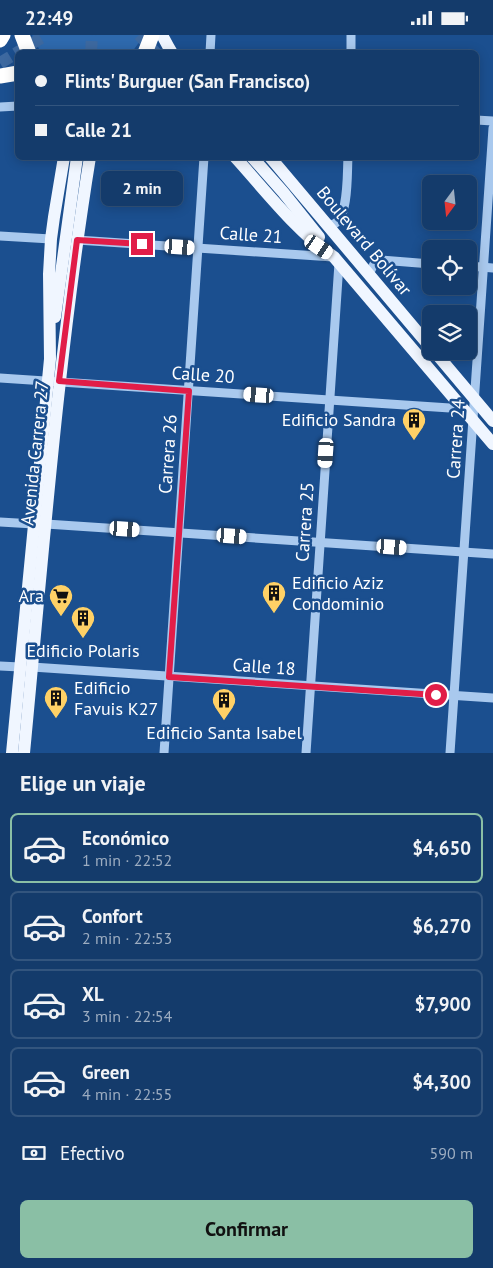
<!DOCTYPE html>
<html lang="es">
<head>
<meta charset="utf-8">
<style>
	:root { --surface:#143b6b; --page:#214673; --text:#f1f3f6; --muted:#9dadc1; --line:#33557e; --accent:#8abfa5 }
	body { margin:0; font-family:"PT Sans",sans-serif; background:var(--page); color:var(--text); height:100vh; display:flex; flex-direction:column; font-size:19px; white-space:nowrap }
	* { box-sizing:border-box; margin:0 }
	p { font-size:16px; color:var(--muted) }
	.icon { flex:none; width:28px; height:28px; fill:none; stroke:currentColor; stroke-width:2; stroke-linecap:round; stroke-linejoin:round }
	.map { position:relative; height:718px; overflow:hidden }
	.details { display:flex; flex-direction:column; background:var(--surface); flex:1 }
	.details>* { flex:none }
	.banner { position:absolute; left:15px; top:15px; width:464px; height:110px; border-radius:8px; box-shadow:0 2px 12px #0003,0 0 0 1px var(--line); display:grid; align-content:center; height:110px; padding:0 20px; background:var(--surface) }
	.needle { width:32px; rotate:195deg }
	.buttons { position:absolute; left:422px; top:140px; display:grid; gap:10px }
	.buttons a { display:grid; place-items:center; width:55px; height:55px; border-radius:8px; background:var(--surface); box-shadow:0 2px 12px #0003,0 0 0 1px var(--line); font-size:25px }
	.end { position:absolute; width:22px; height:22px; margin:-11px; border:6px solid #e11d48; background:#fff; box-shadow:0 0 0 2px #fff }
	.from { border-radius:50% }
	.bubble { position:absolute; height:35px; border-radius:8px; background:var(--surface); box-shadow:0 2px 12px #0003,0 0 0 1px var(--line); font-size:16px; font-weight:800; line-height:35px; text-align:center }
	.car { position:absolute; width:15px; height:30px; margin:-15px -8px; border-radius:6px; box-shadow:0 0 4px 1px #0007; background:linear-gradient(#fff 24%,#345 0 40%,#fff 0 76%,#345 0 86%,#fff 0) }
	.banner b { display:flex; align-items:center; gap:18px; height:48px; font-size:19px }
	.banner b+b { border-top:1px solid var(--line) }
	.banner i { width:12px; height:12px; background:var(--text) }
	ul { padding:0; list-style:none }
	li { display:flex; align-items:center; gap:15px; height:70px; margin:0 10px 8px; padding:0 10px; border:2px solid var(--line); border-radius:8px }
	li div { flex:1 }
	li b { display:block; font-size:19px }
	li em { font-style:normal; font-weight:800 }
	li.on { border-color:var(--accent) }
	li>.icon { width:45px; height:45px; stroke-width:1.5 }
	h2 { padding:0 20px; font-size:22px; line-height:60px }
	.pay { display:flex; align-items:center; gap:12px; height:55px; padding:0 20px; font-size:19px }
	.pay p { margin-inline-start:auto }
	.cta { display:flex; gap:10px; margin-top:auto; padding:10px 20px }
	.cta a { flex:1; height:58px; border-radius:8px; background:var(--accent); color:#111; font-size:20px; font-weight:800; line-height:58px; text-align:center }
	.status { display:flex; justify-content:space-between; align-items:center; height:35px; padding:0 25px; background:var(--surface); direction:ltr }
	.status svg { height:14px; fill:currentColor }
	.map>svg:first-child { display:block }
</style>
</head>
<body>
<div class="status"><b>22:49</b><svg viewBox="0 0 49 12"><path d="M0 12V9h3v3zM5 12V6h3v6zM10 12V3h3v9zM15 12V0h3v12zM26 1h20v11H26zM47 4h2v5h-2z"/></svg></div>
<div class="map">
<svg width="493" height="718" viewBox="0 0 493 718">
	<rect width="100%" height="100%" fill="#1b4f8f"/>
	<polygon fill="#2e69ad" points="32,0 142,0 140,6 132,17 41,18"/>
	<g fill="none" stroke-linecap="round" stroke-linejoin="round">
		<g stroke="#3d69a0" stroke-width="12" stroke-dasharray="12 6" stroke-linecap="butt">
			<polyline points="139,0 156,18"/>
			<polyline points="91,18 92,0"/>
			<polyline points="0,28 46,0"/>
		</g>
		<g stroke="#a9c9ee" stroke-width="9">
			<polyline points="210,18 211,0"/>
			<polyline points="351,18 351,0"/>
			<polyline points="0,72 18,71"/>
			<polyline points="476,85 493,86"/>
			<path d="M326,188C329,189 332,190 334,189C349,183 347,137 348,122"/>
			<polyline points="0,201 51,204"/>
			<polyline points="77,205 333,222"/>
			<polyline points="469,231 493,233"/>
			<polyline points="369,239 375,227 381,225 431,229"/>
			<polyline points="0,343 465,374"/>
			<polyline points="0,487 34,489"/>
			<polyline points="46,489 493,519"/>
			<polyline points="0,631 20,632"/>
			<polyline points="32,632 493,663"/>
			<polyline points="164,718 204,122"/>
			<polyline points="306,718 339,228"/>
			<polyline points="450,718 493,93"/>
		</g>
		<g stroke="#f0f6ff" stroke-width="12">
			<polyline points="162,0 168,11 172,18"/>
			<path d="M235,122C265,155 298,198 334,222L493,409"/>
			<polyline points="252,122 283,157 319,202"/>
			<polyline points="270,122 431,313"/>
			<polyline points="55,282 77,122"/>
			<polyline points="434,316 493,386"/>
			<polyline points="12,718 50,324 49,239 51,204 54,182 64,122"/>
			<path d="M24,718C43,519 58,320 90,122"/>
		</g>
		<g stroke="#fff" stroke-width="15">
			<polyline points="22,0 29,18"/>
			<polyline points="0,5 3,0"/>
			<polyline points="145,18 152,0"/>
			<polyline points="0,41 18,38"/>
		</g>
	</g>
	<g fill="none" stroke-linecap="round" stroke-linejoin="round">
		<polyline stroke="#e11d48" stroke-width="6" points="142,209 77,205 59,346 189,356 169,642 436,660"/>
	</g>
	<defs>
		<g id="building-pin" transform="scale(1.25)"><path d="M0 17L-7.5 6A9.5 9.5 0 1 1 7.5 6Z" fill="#ffd166" stroke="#1b4f8f"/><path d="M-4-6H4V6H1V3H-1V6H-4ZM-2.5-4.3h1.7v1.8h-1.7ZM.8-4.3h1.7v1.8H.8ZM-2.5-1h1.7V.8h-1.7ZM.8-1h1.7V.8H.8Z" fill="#111"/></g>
		<g id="supermarket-pin" transform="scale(1.25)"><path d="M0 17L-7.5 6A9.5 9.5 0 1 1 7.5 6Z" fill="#ffd166" stroke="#1b4f8f"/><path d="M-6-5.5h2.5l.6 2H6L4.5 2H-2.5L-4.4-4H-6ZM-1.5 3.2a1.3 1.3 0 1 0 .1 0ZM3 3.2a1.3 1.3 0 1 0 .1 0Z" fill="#111"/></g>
	</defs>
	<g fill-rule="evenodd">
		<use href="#building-pin" x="414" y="385"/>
		<use href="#building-pin" x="274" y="558"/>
		<use href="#supermarket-pin" x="61" y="561"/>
		<use href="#building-pin" x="83" y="583"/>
		<use href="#building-pin" x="56" y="663"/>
		<use href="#building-pin" x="224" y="665"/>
	</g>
	<g text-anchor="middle" stroke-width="5" stroke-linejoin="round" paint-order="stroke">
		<g font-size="18" fill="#fff" stroke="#1b4f8f">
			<text transform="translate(251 200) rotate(4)" y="6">Calle 21</text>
			<text transform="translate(364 206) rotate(50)" y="6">Boulevard Bolívar</text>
			<text transform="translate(203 340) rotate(4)" y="6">Calle 20</text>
			<text transform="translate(456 404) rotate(-86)" y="6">Carrera 24</text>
			<text transform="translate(35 418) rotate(-84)" y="6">Avenida Carrera 27</text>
			<text transform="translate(168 419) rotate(-86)" y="6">Carrera 26</text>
			<text transform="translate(305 487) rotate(-86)" y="6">Carrera 25</text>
			<text transform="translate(264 632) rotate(4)" y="6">Calle 18</text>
		</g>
		<g font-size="18" fill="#fff" stroke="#1b4f8f" text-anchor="end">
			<text x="396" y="391">Edificio Sandra</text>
			<text x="292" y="554" text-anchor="start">Edificio Aziz<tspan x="292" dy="21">Condominio</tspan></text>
			<text x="44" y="567">Ara</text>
			<text x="83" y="622" text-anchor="middle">Edificio Polaris</text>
			<text x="74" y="659" text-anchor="start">Edificio<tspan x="74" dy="21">Favuis K27</tspan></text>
			<text x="224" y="704" text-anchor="middle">Edificio Santa Isabel</text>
		</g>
	</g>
</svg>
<div class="buttons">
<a><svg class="needle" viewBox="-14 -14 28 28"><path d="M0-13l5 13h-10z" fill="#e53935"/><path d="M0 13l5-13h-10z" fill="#9dadc1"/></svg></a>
<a><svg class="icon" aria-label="locate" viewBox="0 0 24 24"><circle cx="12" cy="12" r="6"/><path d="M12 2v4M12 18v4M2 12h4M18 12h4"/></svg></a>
<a><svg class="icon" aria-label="layers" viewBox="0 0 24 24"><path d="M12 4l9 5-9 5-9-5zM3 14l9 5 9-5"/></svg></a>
</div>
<i class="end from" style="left:436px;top:660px"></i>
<i class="end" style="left:142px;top:209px"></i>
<div class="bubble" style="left:101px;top:136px;width:82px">2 min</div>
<i class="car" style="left:180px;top:212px;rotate:94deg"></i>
<i class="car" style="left:319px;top:212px;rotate:124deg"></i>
<i class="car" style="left:259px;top:360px;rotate:274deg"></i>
<i class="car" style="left:326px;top:418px;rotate:184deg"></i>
<i class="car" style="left:125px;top:494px;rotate:94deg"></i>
<i class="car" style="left:232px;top:501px;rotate:94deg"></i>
<i class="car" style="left:392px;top:512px;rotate:94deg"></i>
<div class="banner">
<b><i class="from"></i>Flints' Burguer (San Francisco)</b>
<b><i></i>Calle 21</b>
</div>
</div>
<section class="details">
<h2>Elige un viaje</h2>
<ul>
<li class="on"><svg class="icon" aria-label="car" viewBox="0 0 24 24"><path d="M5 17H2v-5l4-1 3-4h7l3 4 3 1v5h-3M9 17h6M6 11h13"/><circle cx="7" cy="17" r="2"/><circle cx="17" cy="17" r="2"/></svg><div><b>Económico</b><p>1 min · 22:52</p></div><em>$4,650</em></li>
<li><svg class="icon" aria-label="car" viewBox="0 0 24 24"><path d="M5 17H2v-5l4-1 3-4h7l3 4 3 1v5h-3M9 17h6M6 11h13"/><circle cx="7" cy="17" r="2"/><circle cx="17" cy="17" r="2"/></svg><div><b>Confort</b><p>2 min · 22:53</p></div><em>$6,270</em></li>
<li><svg class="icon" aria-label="car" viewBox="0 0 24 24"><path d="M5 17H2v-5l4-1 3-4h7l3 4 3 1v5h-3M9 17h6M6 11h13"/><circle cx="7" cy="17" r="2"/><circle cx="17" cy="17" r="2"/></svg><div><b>XL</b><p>3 min · 22:54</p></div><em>$7,900</em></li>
<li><svg class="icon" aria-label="car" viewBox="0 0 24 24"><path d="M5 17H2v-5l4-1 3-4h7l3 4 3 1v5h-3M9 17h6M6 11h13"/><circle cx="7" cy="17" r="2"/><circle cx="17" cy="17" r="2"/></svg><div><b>Green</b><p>4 min · 22:55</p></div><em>$4,300</em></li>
</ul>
<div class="pay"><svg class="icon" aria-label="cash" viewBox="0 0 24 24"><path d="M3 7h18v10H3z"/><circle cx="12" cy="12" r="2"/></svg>Efectivo<p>590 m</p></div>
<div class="cta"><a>Confirmar</a></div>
</section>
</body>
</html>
